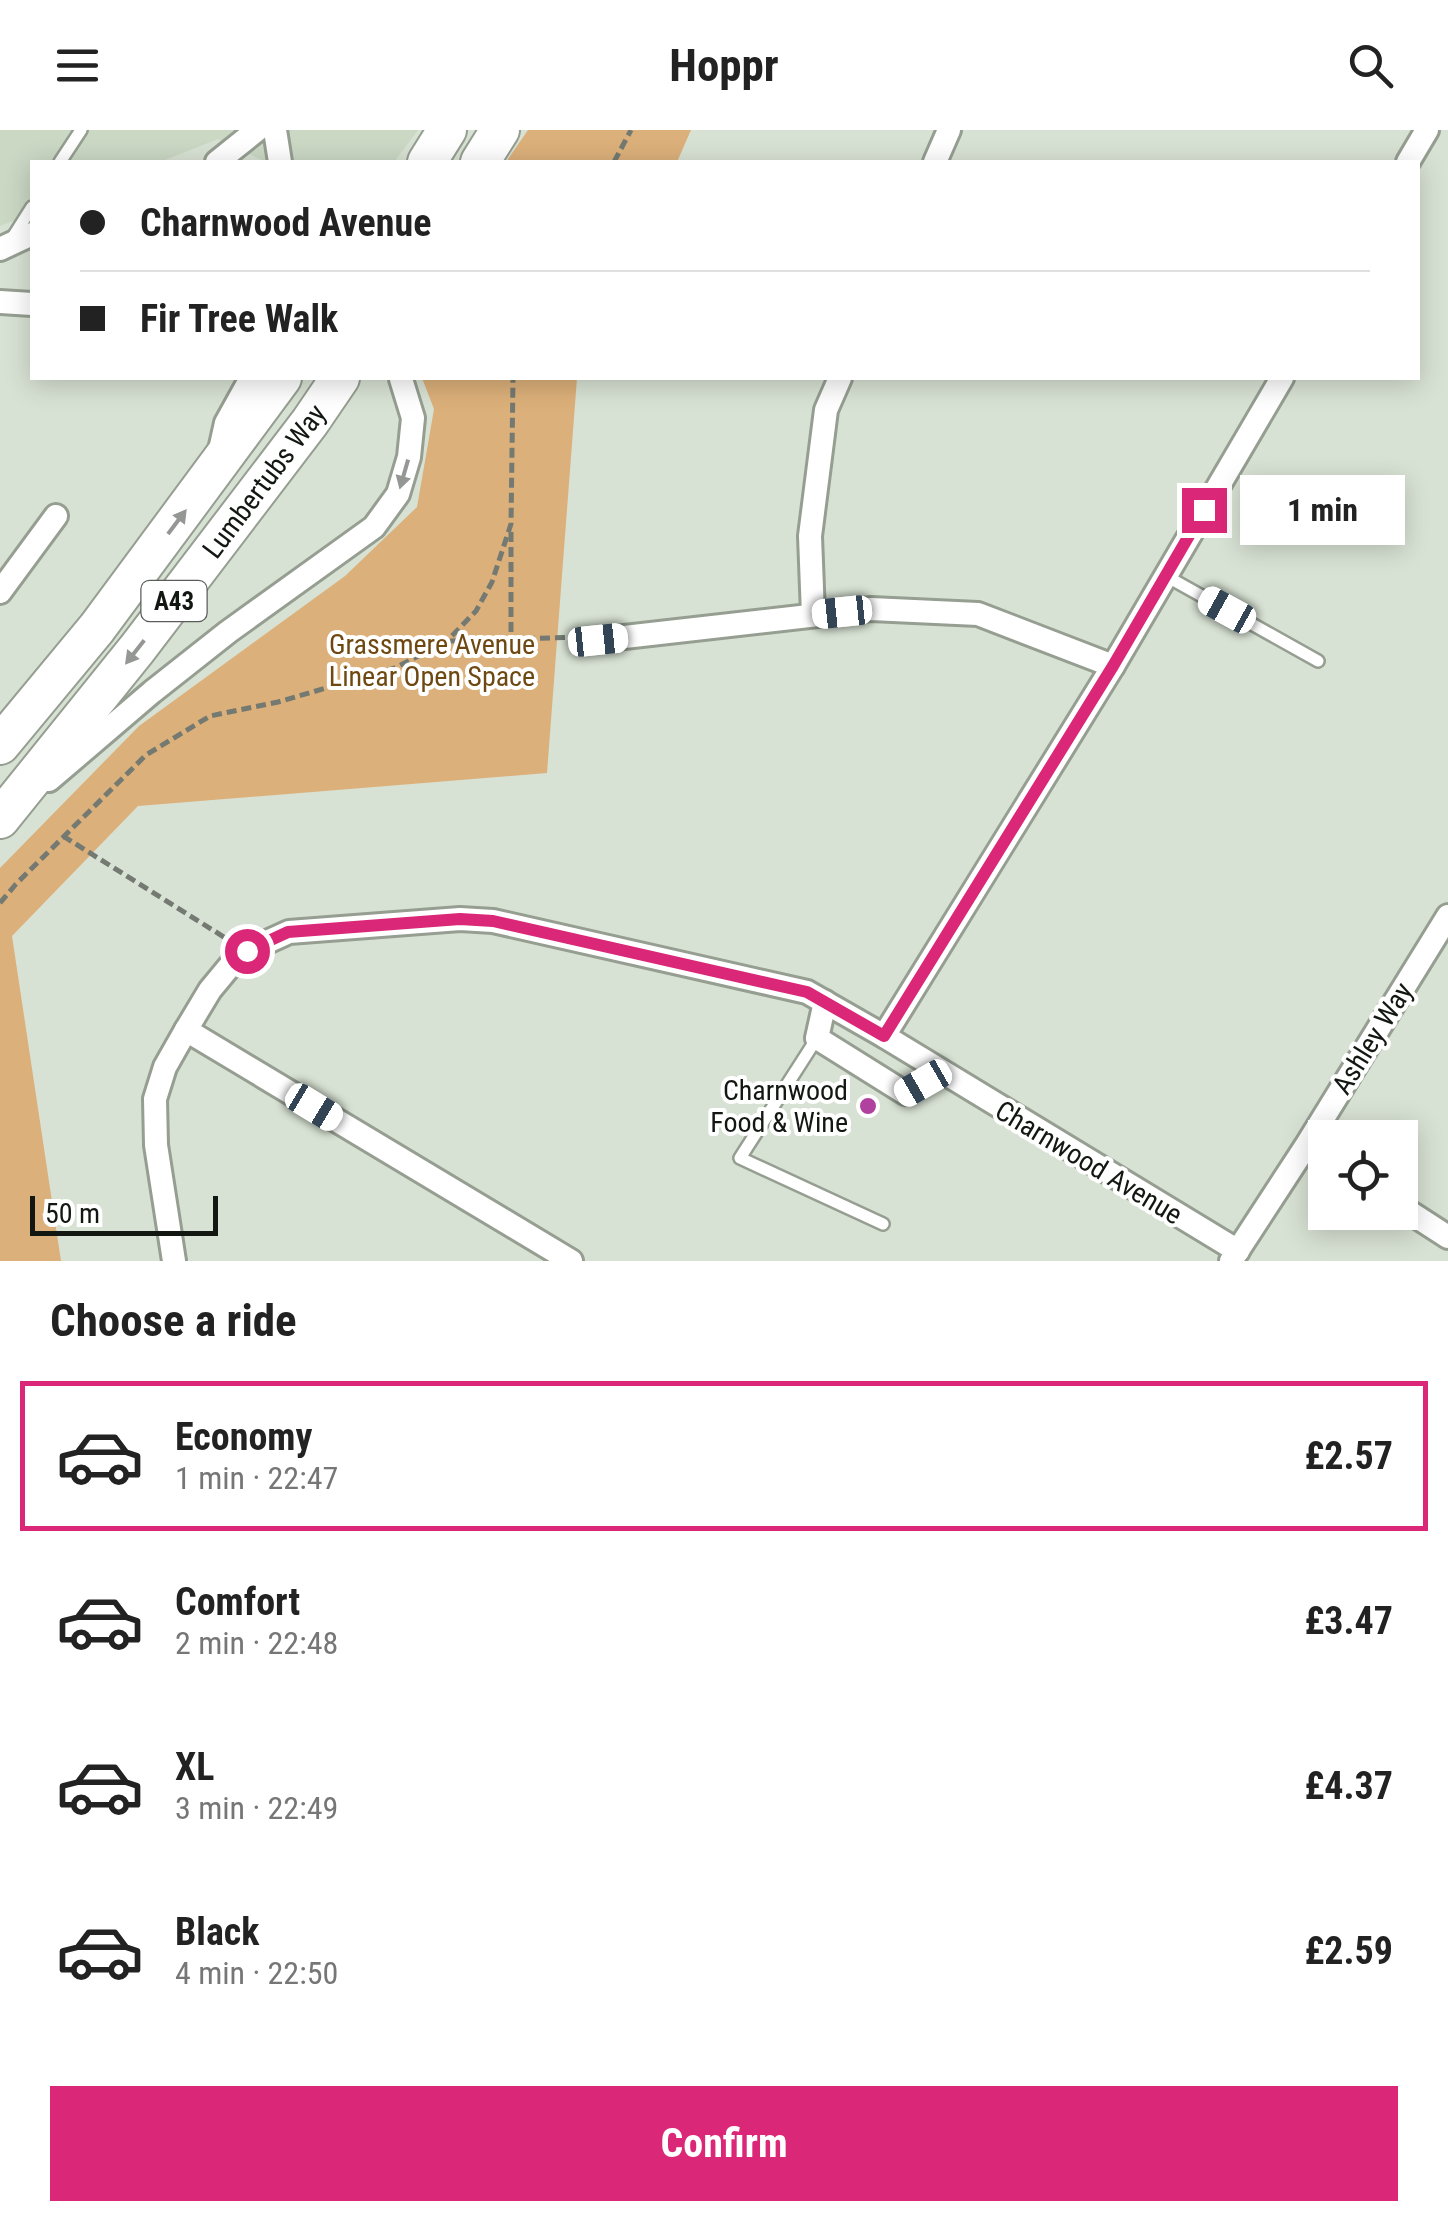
<!DOCTYPE html>
<html lang="en">
<head>
<meta charset="utf-8">
<style>
	:root { --surface:#fff; --page:#f2f2f2; --text:#222; --muted:#767676; --line:#e0e0e0; --accent:#db2777 }
	body { margin:0; font-family:"Roboto Condensed",sans-serif; background:var(--page); color:var(--text); height:100vh; display:flex; flex-direction:column; font-size:38px; white-space:nowrap }
	* { box-sizing:border-box; margin:0 }
	p { font-size:32px; color:var(--muted) }
	.icon { flex:none; width:55px; height:55px; fill:none; stroke:currentColor; stroke-width:2; stroke-linecap:round; stroke-linejoin:round }
	.map { position:relative; height:1131px; overflow:hidden }
	.drawer { display:flex; flex-direction:column; background:var(--surface); flex:1 }
	.drawer>* { flex:none }
	.top-card { position:absolute; left:30px; top:30px; width:1390px; height:220px; border-radius:0px; box-shadow:0 5px 25px #0003; display:grid; align-content:center; height:220px; padding:0 50px; background:var(--surface) }
	.tools { position:absolute; left:1308px; top:990px; display:grid; gap:20px }
	.tools a { display:grid; place-items:center; width:110px; height:110px; border-radius:0px; background:var(--surface); box-shadow:0 5px 25px #0003; font-size:50px }
	.scale { position:absolute; left:30px; bottom:25px; width:188px; box-sizing:border-box; padding-left:10px; border:5px solid #131712; border-top:0; font-size:28px; line-height:35px; white-space:nowrap; color:#131712; -webkit-text-stroke:8px #fff; paint-order:stroke }
	.end { position:absolute; width:45px; height:45px; margin:-22px; border:12px solid #db2777; background:#fff; box-shadow:0 0 0 5px #fff }
	.from { border-radius:50% }
	.bubble { position:absolute; height:70px; border-radius:0px; background:var(--surface); box-shadow:0 5px 25px #0003; font-size:32px; font-weight:700; line-height:70px; text-align:center }
	.car { position:absolute; width:30px; height:60px; margin:-30px -15px; border-radius:12px; box-shadow:0 0 8px 2px #0007; background:linear-gradient(#fff 24%,#345 0 40%,#fff 0 76%,#345 0 86%,#fff 0) }
	.top-card b { display:flex; align-items:center; gap:35px; height:95px; font-size:38px }
	.top-card b+b { border-top:2px solid var(--line) }
	.top-card i { width:25px; height:25px; background:var(--text) }
	ul { padding:0; list-style:none }
	li { display:flex; align-items:center; gap:30px; height:150px; margin:0 20px 15px; padding:0 30px; border:5px solid transparent; border-radius:0px }
	li div { flex:1 }
	li b { display:block; font-size:38px }
	li em { font-style:normal; font-weight:700 }
	li.active { border-color:var(--accent) }
	li>.icon { width:90px; height:90px; stroke-width:1.5 }
	h2 { padding:0 50px; font-size:45px; line-height:120px }
	.primary-button { display:flex; gap:20px; margin-top:auto; padding:20px 50px }
	.primary-button a { flex:1; height:115px; border-radius:0px; background:var(--accent); color:#fff; font-size:40px; font-weight:700; line-height:115px; text-align:center }
	header { display:flex; justify-content:space-between; align-items:center; height:130px; padding:0 50px; background:var(--surface); font-size:45px; font-weight:700 }
	.map>svg:first-child { display:block }
</style>
</head>
<body>
<header><svg class="icon" aria-label="menu" viewBox="0 0 24 24"><path d="M4 6h16M4 12h16M4 18h16"/></svg>Hoppr<svg class="icon" aria-label="search" viewBox="0 0 24 24"><circle cx="10" cy="10" r="6"/><path d="M15 15l6 6"/></svg></header>
<div class="map">
<svg width="1448" height="1131" viewBox="0 0 1448 1131">
	<rect width="100%" height="100%" fill="#d8e2d4"/>
	<polygon fill="#cad8c4" points="0,0 418,0 394,32 266,32 218,9 160,32 32,32 32,84 0,96"/>
	<g fill="#dcb07a">
		<polygon points="528,0 691,0 677,32 506,32"/>
		<polygon points="422,248 577,248 547,643 138,676 12,806 61,1131 0,1131 0,738 139,596 345,446 417,377 434,279"/>
	</g>
	<g fill="none" stroke-linecap="round" stroke-linejoin="round">
		<g stroke="#959e91" stroke-width="16">
			<g id="service">
				<polyline points="60,32 81,0"/>
				<polyline points="13,107 32,77"/>
				<polyline points="1166,446 1318,531"/>
				<polyline points="817,908 740,1028 883,1094"/>
			</g>
		</g>
		<g stroke="#959e91" stroke-width="28">
			<g id="minor">
				<polyline points="275,0 280,32"/>
				<polyline points="217,32 257,0"/>
				<polyline points="935,32 949,0"/>
				<polyline points="1408,32 1427,0"/>
				<polyline points="0,119 32,104"/>
				<polyline points="0,172 32,174"/>
				<polyline points="220,320 226,293 251,248"/>
				<polyline points="0,462 56,386"/>
				<polyline points="813,485 810,406 826,280 840,248"/>
				<polyline points="598,510 871,479 978,484 1113,536"/>
				<polyline points="49,650 152,562 228,502 374,397 398,364 409,327 413,288 401,249"/>
				<polyline points="825,872 817,908 905,963 941,943"/>
				<polyline points="186,900 571,1131"/>
				<polyline points="884,906 1113,536 1282,248"/>
				<polyline points="1400,1076 1448,1107"/>
				<polyline points="174,1131 156,1015 155,969 165,937 186,900 210,860 234,831 247,821 289,802 460,789 493,791 807,862 884,906 1238,1121"/>
				<polyline points="1231,1131 1306,1016 1448,786"/>
			</g>
		</g>
		<g stroke="#959e91" stroke-width="42">
			<g id="trunk">
				<polyline points="427,32 447,0"/>
				<polyline points="480,32 500,0"/>
				<polyline points="0,615 97,498 282,248"/>
				<polyline points="0,689 137,519 310,292 340,248"/>
			</g>
		</g>
		<g stroke="#747a71" stroke-width="5" stroke-dasharray="10 5" stroke-linecap="butt">
			<polyline points="614,32 631,0"/>
			<polyline points="511,402 511,508"/>
			<polyline points="450,511 578,507"/>
			<polyline points="63,706 227,809"/>
			<polyline points="0,773 16,754 146,625 210,586 278,572 395,538 447,511 476,481 492,452 511,394 513,248"/>
		</g>
		<use href="#service" stroke="#fff" stroke-width="11"/>
		<use href="#minor" stroke="#fff" stroke-width="22"/>
		<use href="#trunk" stroke="#fff" stroke-width="38"/>
	</g>
	<defs><path id="oneway-solid" d="M-6-.8H1V-3.2L6.5 0L1 3.2V.8H-6Z" transform="scale(2.5)"/></defs>
	<g fill="#959794">
		<use href="#oneway-solid" transform="translate(404 344) rotate(106)"/>
		<use href="#oneway-solid" transform="translate(177 392) rotate(-53)"/>
		<use href="#oneway-solid" transform="translate(135 522) rotate(128)"/>
	</g>
	<g fill="none" stroke-linecap="round" stroke-linejoin="round">
		<polyline stroke="#db2777" stroke-width="12" points="247,821 288,802 460,789 493,791 807,862 884,906 1113,536 1204,380"/>
	</g>
	<circle fill="#b1419e" stroke="#fff" stroke-width="4" cx="868" cy="976" r="10"/>
	<g text-anchor="middle" stroke-width="8" stroke-linejoin="round" paint-order="stroke">
		<rect fill="#fff" stroke="#5a5d59" stroke-width="2.5" x="141.5" y="451" width="65" height="40" rx="8"/>
		<g font-size="25" font-weight="bold" fill="#131712">
			<text x="174" y="480">A43</text>
		</g>
		<g font-size="28" fill="#131712" stroke="#fff">
			<text transform="translate(264 351) rotate(-53)" y="10">Lumbertubs Way</text>
			<text transform="translate(1372 908) rotate(-58)" y="10">Ashley Way</text>
			<text transform="translate(1089 1032) rotate(31)" y="10">Charnwood Avenue</text>
		</g>
		<g font-size="28" fill="#6e4810" stroke="#fff">
			<text x="432" y="524">Grassmere Avenue<tspan x="432" dy="32">Linear Open Space</tspan></text>
		</g>
		<g font-size="28" fill="#131712" stroke="#fff" text-anchor="end">
			<text x="848" y="970">Charnwood<tspan x="848" dy="32">Food &amp; Wine</tspan></text>
		</g>
	</g>
</svg>
<div class="tools">
<a><svg class="icon" aria-label="locate" viewBox="0 0 24 24"><circle cx="12" cy="12" r="6"/><path d="M12 2v4M12 18v4M2 12h4M18 12h4"/></svg></a>
</div>
<div class="scale">50 m</div>
<i class="end from" style="left:247px;top:821px"></i>
<i class="end" style="left:1204px;top:380px"></i>
<div class="bubble" style="left:1240px;top:345px;width:165px">1 min</div>
<i class="car" style="left:1227px;top:480px;rotate:299deg"></i>
<i class="car" style="left:842px;top:482px;rotate:264deg"></i>
<i class="car" style="left:598px;top:510px;rotate:84deg"></i>
<i class="car" style="left:923px;top:953px;rotate:240deg"></i>
<i class="car" style="left:314px;top:977px;rotate:121deg"></i>
<div class="top-card">
<b><i class="from"></i>Charnwood Avenue</b>
<b><i></i>Fir Tree Walk</b>
</div>
</div>
<section class="drawer">
<h2>Choose a ride</h2>
<ul>
<li class="active"><svg class="icon" aria-label="car" viewBox="0 0 24 24"><path d="M5 17H2v-5l4-1 3-4h7l3 4 3 1v5h-3M9 17h6M6 11h13"/><circle cx="7" cy="17" r="2"/><circle cx="17" cy="17" r="2"/></svg><div><b>Economy</b><p>1 min · 22:47</p></div><em>£2.57</em></li>
<li><svg class="icon" aria-label="car" viewBox="0 0 24 24"><path d="M5 17H2v-5l4-1 3-4h7l3 4 3 1v5h-3M9 17h6M6 11h13"/><circle cx="7" cy="17" r="2"/><circle cx="17" cy="17" r="2"/></svg><div><b>Comfort</b><p>2 min · 22:48</p></div><em>£3.47</em></li>
<li><svg class="icon" aria-label="car" viewBox="0 0 24 24"><path d="M5 17H2v-5l4-1 3-4h7l3 4 3 1v5h-3M9 17h6M6 11h13"/><circle cx="7" cy="17" r="2"/><circle cx="17" cy="17" r="2"/></svg><div><b>XL</b><p>3 min · 22:49</p></div><em>£4.37</em></li>
<li><svg class="icon" aria-label="car" viewBox="0 0 24 24"><path d="M5 17H2v-5l4-1 3-4h7l3 4 3 1v5h-3M9 17h6M6 11h13"/><circle cx="7" cy="17" r="2"/><circle cx="17" cy="17" r="2"/></svg><div><b>Black</b><p>4 min · 22:50</p></div><em>£2.59</em></li>
</ul>
<div class="primary-button"><a>Confirm</a></div>
</section>
</body>
</html>
